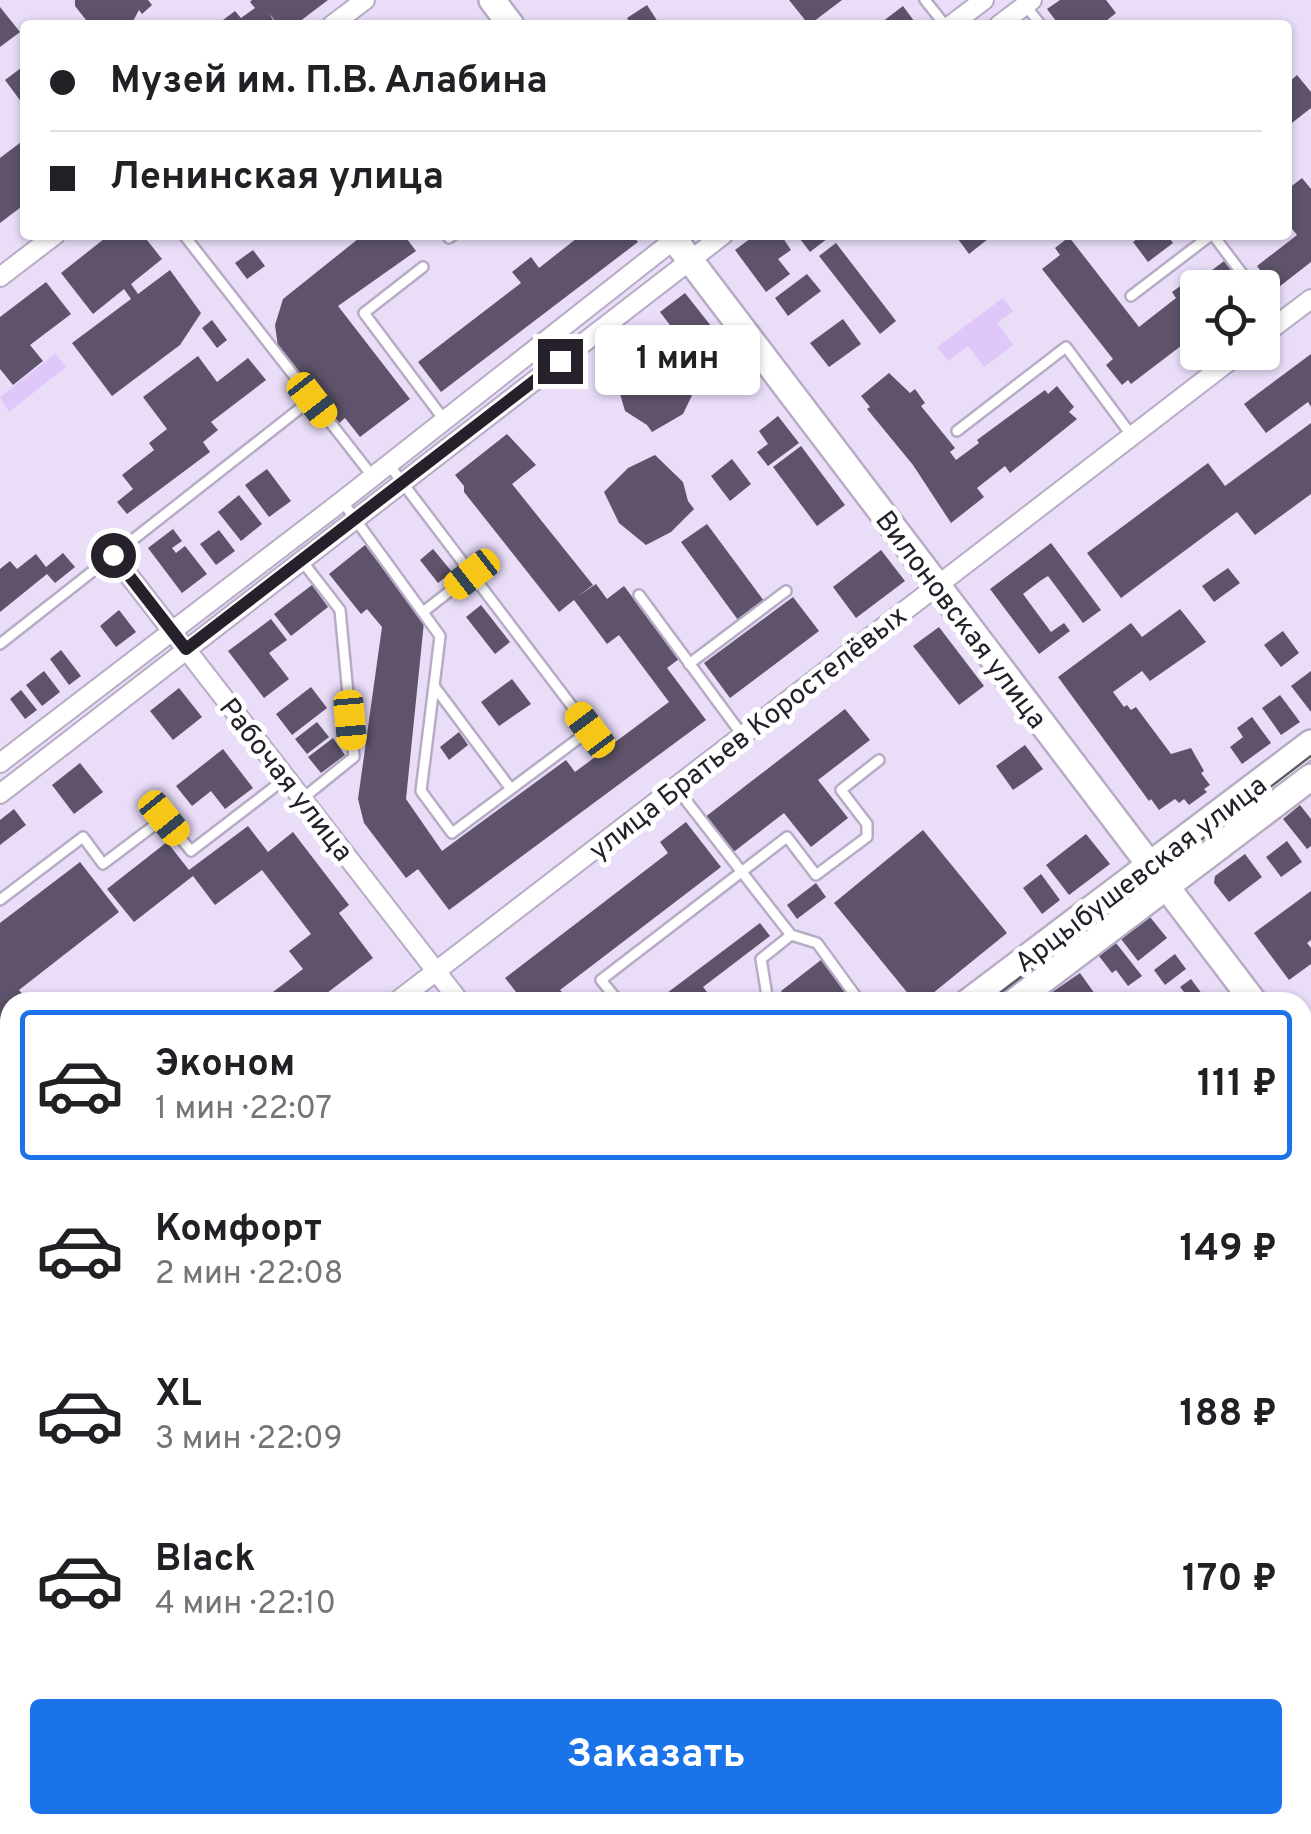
<!DOCTYPE html>
<html lang="ru">
<head>
<meta charset="utf-8">
<style>
	:root { --surface:#fff; --page:#f6f6f6; --text:#202124; --muted:#757577; --line:#e0e0e0; --accent:#1a73e8 }
	body { margin:0; font-family:Overpass,sans-serif; background:var(--page); color:var(--text); height:100vh; display:flex; flex-direction:column; font-size:38px; white-space:nowrap }
	* { box-sizing:border-box; margin:0 }
	p { font-size:32px; color:var(--muted) }
	.icon { flex:none; width:55px; height:55px; fill:none; stroke:currentColor; stroke-width:2; stroke-linecap:round; stroke-linejoin:round }
	.map { position:relative; flex:1; overflow:hidden }
	.side { position:absolute; left:0px; top:992px; width:1312px; height:842px; display:flex; flex-direction:column; background:var(--surface); border-radius:30px 30px 0 0; box-shadow:0 2px 8px #0004 }
	.side>* { flex:none }
	.hud { position:absolute; left:20px; top:20px; width:1272px; height:220px; border-radius:10px; box-shadow:0 2px 8px #0004; display:grid; align-content:center; height:220px; padding:0 30px; background:var(--surface) }
	.tools { position:absolute; left:1180px; top:270px; display:grid; gap:20px }
	.tools a { display:grid; place-items:center; width:100px; height:100px; border-radius:10px; background:var(--surface); box-shadow:0 2px 8px #0004; font-size:50px }
	.end { position:absolute; width:45px; height:45px; margin:-22px; border:12px solid #25202a; background:#fff; box-shadow:0 0 0 5px #fff }
	.from { border-radius:50% }
	.bubble { position:absolute; height:70px; border-radius:10px; background:var(--surface); box-shadow:0 2px 8px #0004; font-size:32px; font-weight:700; line-height:70px; text-align:center }
	.car { position:absolute; width:30px; height:60px; margin:-30px -15px; border-radius:12px; box-shadow:0 0 8px 2px #0007; background:linear-gradient(#f5c518 24%,#345 0 40%,#f5c518 0 76%,#345 0 86%,#f5c518 0) }
	.hud b { display:flex; align-items:center; gap:35px; height:95px; font-size:38px }
	.hud b+b { border-top:2px solid var(--line) }
	.hud i { width:25px; height:25px; background:var(--text) }
	ul { padding:18px 0 0; list-style:none }
	li { display:flex; align-items:center; gap:30px; height:150px; margin:0 20px 15px; padding:0 10px; border:5px solid transparent; border-radius:10px }
	li div { flex:1 }
	li b { display:block; font-size:38px }
	li em { font-style:normal; font-weight:700 }
	li.on { border-color:var(--accent) }
	li>.icon { width:90px; height:90px; stroke-width:1.5 }
	.button { display:flex; gap:20px; margin-top:auto; padding:20px 30px }
	.button a { flex:1; height:115px; border-radius:10px; background:var(--accent); color:#fff; font-size:40px; font-weight:700; line-height:115px; text-align:center }
	.map>svg:first-child { display:block }
</style>
</head>
<body>
<div class="map">
<svg width="1311" height="1834" viewBox="0 0 1311 1834">
	<rect width="100%" height="100%" fill="#e9ddf8"/>
	<g fill="#dfc7f9">
		<polygon points="1003,298 1013,311 997,323 1013,345 984,367 968,346 948,361 937,347"/>
		<polygon points="55,354 66,367 9,412 0,397"/>
		<polygon points="0,1479 10,1492 10,1634 7,1636 0,1627"/>
		<polygon points="10,1803 10,1825 285,1825 293,1834 2,1834 0,1811"/>
	</g>
	<g fill="#5e536a">
		<polygon points="75,0 148,0 152,5 142,14 139,10 131,25 90,25 75,6"/>
		<polygon points="252,0 328,0 295,25 278,25 269,13 276,25 227,25 223,20 235,11 241,18 255,8 250,2"/>
		<polygon points="789,0 842,0 809,25"/>
		<polygon points="1060,0 1106,0 1116,13 1101,25 1059,25 1047,9"/>
		<polygon points="647,5 660,25 632,25 627,18"/>
		<polygon points="903,6 917,25 878,25"/>
		<polygon points="0,7 20,32 0,47"/>
		<polygon points="25,65 25,107 5,80"/>
		<polygon points="1297,75 1311,92 1311,108 1288,126 1288,83"/>
		<polygon points="25,139 25,204 0,223 0,158"/>
		<polygon points="1302,178 1311,189 1311,262 1275,290 1257,266 1297,235 1288,224 1288,189"/>
		<polygon points="109,235 143,235 162,259 131,284 138,294 170,270 201,313 180,345 112,396 72,343 131,299 124,289 93,314 61,273"/>
		<polygon points="363,235 404,235 416,251 338,306 410,399 360,437 345,418 338,424 278,347 275,325 283,299"/>
		<polygon points="581,235 632,235 638,242 441,392 418,362 521,283 512,272 531,257 539,268"/>
		<polygon points="755,235 781,235 791,250 778,259 790,274 766,292 735,250"/>
		<polygon points="797,235 832,235 810,252"/>
		<polygon points="955,235 993,235 969,254"/>
		<polygon points="1142,235 1167,235 1173,243 1148,262 1133,242"/>
		<polygon points="1069,237 1139,327 1176,298 1172,292 1186,282 1190,287 1224,261 1245,288 1198,288 1198,333 1131,384 1128,380 1122,385 1106,365 1113,359 1042,269 1060,255 1055,248"/>
		<polygon points="836,243 896,321 880,334 819,256"/>
		<polygon points="253,250 265,266 247,279 235,263"/>
		<polygon points="807,274 821,291 788,316 775,298"/>
		<polygon points="46,282 71,314 30,345 43,361 13,385 0,369 0,317"/>
		<polygon points="685,293 715,331 689,350 660,312"/>
		<polygon points="843,319 861,344 829,367 810,343"/>
		<polygon points="212,320 227,340 217,348 202,328"/>
		<polygon points="719,337 734,357 715,371 700,351"/>
		<polygon points="664,347 686,368 697,385 683,414 652,432 647,425 625,411 618,387 612,381 634,358"/>
		<polygon points="1311,354 1311,407 1308,402 1266,433 1244,404"/>
		<polygon points="198,356 217,382 248,358 266,380 211,422 218,430 203,442 210,452 127,514 117,502 133,489 122,475 154,450 149,443 167,429 143,397"/>
		<polygon points="736,361 749,377 731,392 718,375"/>
		<polygon points="889,373 910,393 915,389 925,403 921,406 955,448 950,452 956,460 979,443 977,440 1045,390 1048,394 1057,386 1074,407 1069,412 1077,419 1010,473 1005,466 977,488 984,497 951,523 913,465 867,409 870,407 861,396"/>
		<polygon points="778,416 799,443 768,466 757,452 768,444 759,431"/>
		<polygon points="1311,423 1311,494 1255,535 1237,512 1121,598 1087,553 1208,463 1225,486"/>
		<polygon points="507,434 536,465 512,484 593,585 578,596 596,584 607,599 624,586 679,659 667,668 706,720 449,910 418,869 406,878 364,823 358,799 382,627 367,609 361,614 329,574 365,545 424,622 406,799 442,851 566,760 575,772 669,702 619,635 607,644 574,600 559,612 464,492 464,486 455,475"/>
		<polygon points="801,446 845,505 817,526 773,467"/>
		<polygon points="655,455 683,482 688,501 694,509 671,532 646,545 619,523 604,492 628,468"/>
		<polygon points="732,459 751,484 730,501 711,476"/>
		<polygon points="267,469 291,501 269,517 245,485"/>
		<polygon points="239,495 262,524 241,541 218,512"/>
		<polygon points="707,524 764,601 738,620 681,542"/>
		<polygon points="173,529 182,541 172,548 176,553 185,546 207,574 182,593 148,548"/>
		<polygon points="219,530 235,551 216,565 200,544"/>
		<polygon points="1051,543 1101,610 1083,623 1048,576 1040,581 1023,594 1051,632 1064,623 1070,631 1039,654 990,589"/>
		<polygon points="433,549 452,572 438,583 420,560"/>
		<polygon points="881,550 905,581 856,618 833,587"/>
		<polygon points="63,553 75,567 55,583 47,574 0,612 0,569 10,561 17,569 36,554 46,567"/>
		<polygon points="1228,568 1240,583 1214,602 1202,586"/>
		<polygon points="312,585 328,607 291,636 274,614"/>
		<polygon points="793,597 819,631 730,698 704,663"/>
		<polygon points="481,605 510,642 495,654 466,617"/>
		<polygon points="1180,609 1206,642 1150,681 1142,671 1113,692 1124,707 1127,705 1131,710 1136,707 1171,754 1191,748 1204,771 1201,773 1210,785 1204,789 1207,792 1189,805 1184,799 1179,803 1175,799 1159,810 1151,799 1149,801 1058,677 1131,623 1142,637"/>
		<polygon points="119,610 136,632 116,647 100,626"/>
		<polygon points="271,619 287,640 269,653 289,679 264,698 228,651"/>
		<polygon points="939,627 984,686 959,705 913,646"/>
		<polygon points="1283,631 1299,653 1281,667 1264,645"/>
		<polygon points="61,650 81,676 69,685 50,659"/>
		<polygon points="44,671 60,692 42,706 26,685"/>
		<polygon points="1311,671 1311,712 1291,686"/>
		<polygon points="512,679 531,704 499,726 481,702"/>
		<polygon points="311,687 327,708 292,735 276,714"/>
		<polygon points="179,688 202,717 173,740 150,711"/>
		<polygon points="21,690 37,710 25,719 10,699"/>
		<polygon points="1280,695 1300,722 1281,735 1262,708"/>
		<polygon points="845,709 870,740 818,780 848,818 811,847 784,813 731,854 704,818"/>
		<polygon points="1252,717 1271,743 1242,764 1230,747 1243,737 1237,728"/>
		<polygon points="317,722 329,737 307,754 295,739"/>
		<polygon points="459,732 468,745 449,760 440,747"/>
		<polygon points="333,738 345,755 321,773 308,757"/>
		<polygon points="1025,745 1043,769 1013,790 996,766"/>
		<polygon points="223,749 253,788 225,809 211,791 192,806 176,786"/>
		<polygon points="80,763 103,792 74,814 52,785"/>
		<polygon points="1300,805 1311,819 1311,846 1307,849 1283,819"/>
		<polygon points="14,809 26,825 0,845 0,820"/>
		<polygon points="686,822 721,867 560,990 570,1002 524,1002 505,978 668,853 660,842"/>
		<polygon points="248,826 268,852 293,832 349,905 339,913 373,958 323,996 329,1002 260,1002 303,969 289,951 311,934 262,870 215,905 193,876 134,922 107,889 167,842 189,870"/>
		<polygon points="923,830 1007,933 922,1002 915,1002 834,903"/>
		<polygon points="1086,834 1110,864 1069,895 1046,865"/>
		<polygon points="1287,841 1302,862 1281,877 1266,857"/>
		<polygon points="1245,854 1262,877 1229,902 1214,883 1215,876"/>
		<polygon points="80,862 119,912 19,990 29,1002 10,1002 10,1037 0,1024 0,923"/>
		<polygon points="1041,874 1060,900 1042,914 1023,888"/>
		<polygon points="816,883 826,897 797,919 787,905"/>
		<polygon points="1311,891 1311,940 1307,943 1311,948 1311,964 1289,980 1254,933"/>
		<polygon points="1150,917 1167,938 1138,961 1121,939"/>
		<polygon points="760,923 770,936 703,987 715,1002 668,1002 663,996"/>
		<polygon points="1116,943 1142,976 1128,986 1116,970 1112,973 1099,956"/>
		<polygon points="1175,954 1186,969 1165,985 1154,970"/>
		<polygon points="821,960 853,1002 790,1002 781,991"/>
		<polygon points="1080,973 1095,994 1083,1002 1054,1002 1048,995"/>
		<polygon points="1191,979 1208,1002 1192,1002 1180,987"/>
		<polygon points="6,1044 10,1049 10,1071 0,1080 0,1050"/>
		<polygon points="1311,1139 1311,1171 1302,1178 1302,1146"/>
		<polygon points="1311,1257 1311,1309 1308,1311 1302,1304 1302,1263"/>
		<polygon points="1302,1386 1311,1397 1311,1461 1302,1450"/>
		<polygon points="1311,1486 1311,1524 1302,1531 1302,1493"/>
		<polygon points="0,1646 10,1659 10,1713 0,1721"/>
		<polygon points="1311,1741 1311,1793 1308,1789 1302,1792 1302,1747"/>
		<polygon points="564,1825 596,1825 603,1834 552,1834"/>
		<polygon points="615,1825 648,1825 655,1834 622,1834"/>
		<polygon points="1002,1825 1052,1825 1041,1834 1009,1834"/>
		<polygon points="1193,1825 1257,1825 1264,1834 1200,1834"/>
	</g>
	<g fill="none" stroke-linecap="round" stroke-linejoin="round">
		<g stroke="#b7abc5" stroke-width="14">
			<g id="service">
				<polyline points="925,0 945,25"/>
				<polyline points="1025,5 1041,25"/>
				<polyline points="184,235 373,477"/>
				<polyline points="1213,235 1253,288"/>
				<polyline points="449,238 453,235"/>
				<polyline points="423,267 364,313 445,421"/>
				<polyline points="1131,296 1211,235"/>
				<polyline points="1262,299 1280,322"/>
				<polyline points="957,431 1066,347 1132,436"/>
				<polyline points="342,501 440,636 434,686 511,789 590,730 389,465"/>
				<polyline points="302,561 340,610 354,757 302,799"/>
				<polyline points="639,595 743,736"/>
				<polyline points="423,612 472,574"/>
				<polyline points="0,644 312,399"/>
				<polyline points="689,664 786,591"/>
				<polyline points="434,686 421,791 452,833 511,789"/>
				<polyline points="677,789 791,935 817,943 860,1002"/>
				<polyline points="0,900 83,837 103,864 164,818 191,851 286,778"/>
				<polyline points="619,1002 601,980 787,837 816,875 867,837 867,824 841,790 879,760"/>
				<polyline points="768,1002 761,959 791,935"/>
				<polyline points="0,1637 10,1649"/>
				<polyline points="454,1825 455,1834"/>
			</g>
		</g>
		<g stroke="#b7abc5" stroke-width="22">
			<g id="minor">
				<polyline points="332,25 365,0"/>
				<polyline points="951,25 984,0"/>
				<polyline points="999,25 1032,0"/>
				<polyline points="0,277 55,235"/>
				<polyline points="1262,336 1311,299"/>
				<polyline points="113,555 460,1002"/>
				<polyline points="0,763 342,501 680,235"/>
				<polyline points="0,794 723,235"/>
				<polyline points="396,1002 1241,352"/>
				<polyline points="1302,1211 1311,1204"/>
				<polyline points="0,1319 10,1311"/>
				<polyline points="1302,1682 1311,1675"/>
				<polyline points="0,1765 10,1757"/>
				<polyline points="492,1834 503,1825"/>
				<polyline points="1105,1834 1116,1825"/>
			</g>
		</g>
		<g stroke="#b7abc5" stroke-width="30">
			<g id="secondary">
				<polyline points="492,0 511,25"/>
				<polyline points="671,235 1254,1002"/>
				<polyline points="968,1002 1311,743"/>
				<polyline points="1014,1002 1311,777"/>
				<polyline points="1302,1066 1311,1078"/>
				<polyline points="0,1399 10,1411"/>
				<polyline points="0,1443 10,1456"/>
				<polyline points="298,1825 305,1834"/>
				<polyline points="335,1825 342,1834"/>
			</g>
		</g>
		<use href="#service" stroke="#fff" stroke-width="9"/>
		<use href="#minor" stroke="#fff" stroke-width="18"/>
		<use href="#secondary" stroke="#fff" stroke-width="25"/>
		<g stroke="#615a69" stroke-width="2.5">
			<polyline points="988,1002 1311,756"/>
			<polyline points="0,1427 10,1440"/>
			<polyline points="324,1825 331,1834"/>
		</g>
	</g>
	<g fill="none" stroke-linecap="round" stroke-linejoin="round">
		<polyline stroke="#25202a" stroke-width="12" points="113,555 186,649 560,361"/>
	</g>
	<g text-anchor="middle" stroke-width="10" stroke-linejoin="round" paint-order="stroke">
		<g font-size="28" fill="#25202a" stroke="#fff">
			<text transform="translate(962 619) rotate(53)" y="10">Вилоновская улица</text>
			<text transform="translate(747 732) rotate(-38)" y="10">улица Братьев Коростелёвых</text>
			<text transform="translate(287 779) rotate(52)" y="10">Рабочая улица</text>
			<text transform="translate(1140 873) rotate(-37)" y="10">Арцыбушевская улица</text>
		</g>
	</g>
</svg>
<div class="tools">
<a><svg class="icon" aria-label="locate" viewBox="0 0 24 24"><circle cx="12" cy="12" r="6"/><path d="M12 2v4M12 18v4M2 12h4M18 12h4"/></svg></a>
</div>
<i class="end from" style="left:113px;top:555px"></i>
<i class="end" style="left:560px;top:361px"></i>
<div class="bubble" style="left:595px;top:325px;width:165px">1 мин</div>
<i class="car" style="left:312px;top:400px;rotate:142deg"></i>
<i class="car" style="left:472px;top:574px;rotate:232deg"></i>
<i class="car" style="left:350px;top:720px;rotate:175deg"></i>
<i class="car" style="left:590px;top:730px;rotate:323deg"></i>
<i class="car" style="left:164px;top:818px;rotate:141deg"></i>
<div class="hud">
<b><i class="from"></i>Музей им. П.В. Алабина</b>
<b><i></i>Ленинская улица</b>
</div>
<section class="side">
<ul>
<li class="on"><svg class="icon" aria-label="car" viewBox="0 0 24 24"><path d="M5 17H2v-5l4-1 3-4h7l3 4 3 1v5h-3M9 17h6M6 11h13"/><circle cx="7" cy="17" r="2"/><circle cx="17" cy="17" r="2"/></svg><div><b>Эконом</b><p>1 мин · 22:07</p></div><em>111 ₽</em></li>
<li><svg class="icon" aria-label="car" viewBox="0 0 24 24"><path d="M5 17H2v-5l4-1 3-4h7l3 4 3 1v5h-3M9 17h6M6 11h13"/><circle cx="7" cy="17" r="2"/><circle cx="17" cy="17" r="2"/></svg><div><b>Комфорт</b><p>2 мин · 22:08</p></div><em>149 ₽</em></li>
<li><svg class="icon" aria-label="car" viewBox="0 0 24 24"><path d="M5 17H2v-5l4-1 3-4h7l3 4 3 1v5h-3M9 17h6M6 11h13"/><circle cx="7" cy="17" r="2"/><circle cx="17" cy="17" r="2"/></svg><div><b>XL</b><p>3 мин · 22:09</p></div><em>188 ₽</em></li>
<li><svg class="icon" aria-label="car" viewBox="0 0 24 24"><path d="M5 17H2v-5l4-1 3-4h7l3 4 3 1v5h-3M9 17h6M6 11h13"/><circle cx="7" cy="17" r="2"/><circle cx="17" cy="17" r="2"/></svg><div><b>Black</b><p>4 мин · 22:10</p></div><em>170 ₽</em></li>
</ul>
<div class="button"><a>Заказать</a></div>
</section>
</div>
</body>
</html>
